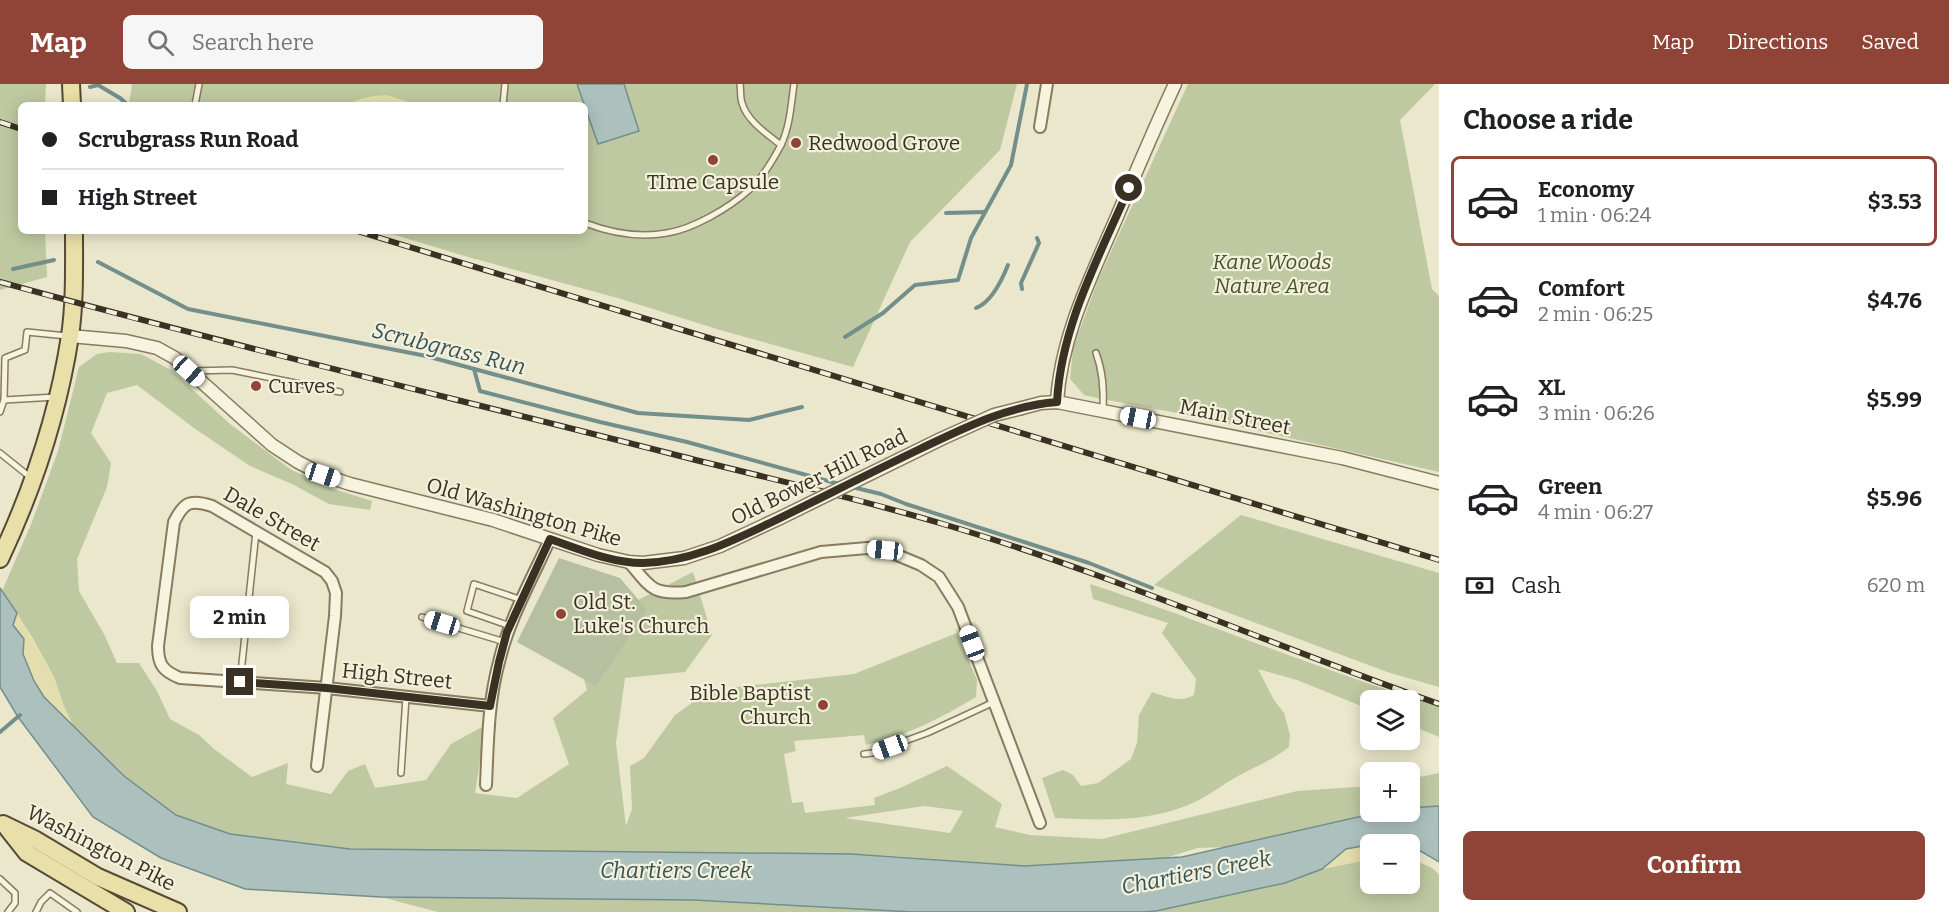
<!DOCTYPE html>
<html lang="en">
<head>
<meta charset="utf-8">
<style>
	:root { --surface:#fff; --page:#f6f6f6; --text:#202124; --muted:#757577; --line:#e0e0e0; --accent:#904437 }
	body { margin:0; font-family:Bitter,serif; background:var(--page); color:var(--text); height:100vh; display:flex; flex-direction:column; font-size:22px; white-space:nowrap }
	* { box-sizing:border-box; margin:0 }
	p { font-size:20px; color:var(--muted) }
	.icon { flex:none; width:33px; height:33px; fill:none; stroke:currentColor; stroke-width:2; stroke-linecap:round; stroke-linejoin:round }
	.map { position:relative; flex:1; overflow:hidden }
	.sheet { display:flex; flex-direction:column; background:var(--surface); width:510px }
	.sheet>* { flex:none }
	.hud { position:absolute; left:18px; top:18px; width:570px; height:132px; border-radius:9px; box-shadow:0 3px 15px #0003; display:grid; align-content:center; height:132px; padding:0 24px; background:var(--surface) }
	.fabs { position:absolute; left:1360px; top:606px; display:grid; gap:12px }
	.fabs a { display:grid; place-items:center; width:60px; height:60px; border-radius:9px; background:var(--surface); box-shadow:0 3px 15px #0003; font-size:30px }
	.end { position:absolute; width:27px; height:27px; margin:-14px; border:8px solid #393123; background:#fff; box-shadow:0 0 0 3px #fff }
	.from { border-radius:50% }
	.bubble { position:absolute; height:42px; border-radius:9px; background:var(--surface); box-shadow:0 3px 15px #0003; font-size:20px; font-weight:700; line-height:42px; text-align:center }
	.car { position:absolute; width:18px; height:36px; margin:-18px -9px; border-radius:8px; box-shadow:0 0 4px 2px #0007; background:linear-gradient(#fff 24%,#345 0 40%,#fff 0 76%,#345 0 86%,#fff 0) }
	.hud b { display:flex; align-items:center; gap:21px; height:57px; font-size:22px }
	.hud b+b { border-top:2px solid var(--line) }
	.hud i { width:15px; height:15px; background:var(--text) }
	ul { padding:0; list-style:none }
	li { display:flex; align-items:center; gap:18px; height:90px; margin:0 12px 9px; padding:0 12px; border:3px solid transparent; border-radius:9px }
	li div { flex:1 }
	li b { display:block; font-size:22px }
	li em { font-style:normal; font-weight:700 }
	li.active { border-color:var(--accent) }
	li>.icon { width:54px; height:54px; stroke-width:1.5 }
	h2 { padding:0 24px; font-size:27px; line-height:72px }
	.pay { display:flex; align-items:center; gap:15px; height:66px; padding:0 24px; font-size:22px }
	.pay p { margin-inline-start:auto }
	.action { display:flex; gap:12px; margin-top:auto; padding:12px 24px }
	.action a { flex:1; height:69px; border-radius:9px; background:var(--accent); color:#fff; font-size:24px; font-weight:700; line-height:69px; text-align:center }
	header { display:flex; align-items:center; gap:36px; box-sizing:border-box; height:84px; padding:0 30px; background:var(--accent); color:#fff }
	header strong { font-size:28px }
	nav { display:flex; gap:33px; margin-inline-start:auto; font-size:21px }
	.search { width:420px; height:54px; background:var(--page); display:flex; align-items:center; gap:15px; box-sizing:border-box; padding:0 21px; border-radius:9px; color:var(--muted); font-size:22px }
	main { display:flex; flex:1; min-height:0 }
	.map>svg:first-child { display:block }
</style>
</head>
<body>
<header>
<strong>Map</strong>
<div class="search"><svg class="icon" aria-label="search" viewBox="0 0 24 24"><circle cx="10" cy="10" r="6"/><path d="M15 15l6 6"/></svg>Search here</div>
<nav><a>Map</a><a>Directions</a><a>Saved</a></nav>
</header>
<main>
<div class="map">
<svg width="1439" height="828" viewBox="0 0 1439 828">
	<rect width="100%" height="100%" fill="#ebe7cc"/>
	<g fill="#bec9a1" fill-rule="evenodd">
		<polygon points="0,0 46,0 45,21 21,21 21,147 45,147 47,193 0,206"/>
		<polygon points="132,0 1017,0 1000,66 910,158 853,283 720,246 621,215 461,171 382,147 585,147 585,21 129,21"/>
		<polygon points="1188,0 1435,0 1400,36 1432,205 1439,212 1439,388 1193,332 1097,314 1084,311 1070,295 1073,264 1098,196"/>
		<path d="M110,268L141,270L171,286L230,340L290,385L327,403L372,417L370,426L329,420L292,400L250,382L194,344L137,301L107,309L91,349L111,379L107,403L77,475L79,507L104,550L117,579H139L157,607L170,635L199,651L214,665L252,693L288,679L286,700L331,710L348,687L365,680L375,704L426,696L451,660L482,643L485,646L475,709L517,714L569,680L553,634L587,606L570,545L583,501L638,516L693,488L712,551L685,588L625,594L616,659L626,742L632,725L630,682L644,674L675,631L703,611L737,603L854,590L957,549L977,596L976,613C939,635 908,651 866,661L864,651L794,657L796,667L784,670L792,719L803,718L805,729L875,721L874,714L900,704L947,682L1002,720L995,743L1030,751L1102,755L1297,707L1371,702V728H1380L1226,763L1198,764L1165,774L1024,782L896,772L851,770L350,765L230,750L176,731L124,692L73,642L63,620L54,593L32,553L2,507L32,438L58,367L79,283L97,270ZM924,722L963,727L950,749L845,734Z"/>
		<polygon points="1241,431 1439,489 1439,603 1390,589 1154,501"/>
		<path d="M1090,500C1207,538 1321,587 1439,622V653L1410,641V616H1371V626L1297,596L1258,585L1274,616L1284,629L1290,651L1289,663C1273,676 1256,682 1238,692C1223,700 1210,711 1195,718C1150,739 1102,736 1055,734L1042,694L1063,686L1073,691L1081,702L1098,699L1131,675L1137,659L1139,631L1152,608C1167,613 1180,619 1194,611L1196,595L1162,549L1168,539L1093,515Z"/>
		<polygon points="1439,689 1439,722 1410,724 1410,695"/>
		<polygon points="1410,774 1432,784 1439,790 1439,828 1142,828 1156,827 1285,799 1322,785 1371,775 1371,800 1410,800"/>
		<polygon points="381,813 693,816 913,828 438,828"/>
	</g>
	<g fill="#e4ddad">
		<path d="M386,11L406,17L411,21H349C359,13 373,12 386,11Z"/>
		<polygon points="17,529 54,593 63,620 73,642 44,613 34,597 23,570 24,555 13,541"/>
		<polygon points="1385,758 1398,760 1371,760 1371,775 1322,785 1346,765"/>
	</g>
	<polygon fill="#b6bf9f" points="559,474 620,494 647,526 596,602 517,558"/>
	<g fill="#acc1be" stroke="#738f8c" stroke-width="1.5">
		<polygon points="577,0 624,0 639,47 598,60"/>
		<polygon points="0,504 17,529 13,541 24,555 23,570 34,597 44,613 124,692 176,731 230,750 350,765 851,770 1024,782 1182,773 1380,728 1410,728 1410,724 1439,722 1439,778 1417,765 1410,763 1410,760 1385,758 1346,765 1322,785 1285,799 1156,827 1142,828 913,828 693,816 381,813 245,805 161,774 93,733 18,633 0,603"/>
	</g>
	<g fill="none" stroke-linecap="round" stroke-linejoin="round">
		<g stroke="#738f8c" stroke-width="4">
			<polyline points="90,3 98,1 120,14 128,21"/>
			<polyline points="946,129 985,128"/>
			<polyline points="98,178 188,225 426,272 638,329 749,336 802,323"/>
			<polyline points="13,185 54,176"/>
			<polyline points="1022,205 1021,199 1039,159 1037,154"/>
			<path d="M976,224C992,218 1002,196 1008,181"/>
			<polyline points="845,253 883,229 915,201 958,196 971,154 1011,81 1027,0"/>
			<polyline points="474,285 480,307 600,338 687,358 839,400"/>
			<polyline points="852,403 881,410 906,420 1089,479 1152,504"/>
			<polyline points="0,648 20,631"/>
		</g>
		<g stroke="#877b61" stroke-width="8">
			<g id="service">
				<path d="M740,0C741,6 740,14 742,19C747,37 767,50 781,61C790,42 791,21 794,0"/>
				<polyline points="195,21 199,0"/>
				<polyline points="503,21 505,0"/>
				<path d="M585,139C611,149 639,154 667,149C693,145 729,124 749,106C762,95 773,76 781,61"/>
				<path d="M1096,269C1103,288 1104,305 1103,326"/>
				<polyline points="191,287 232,286 340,308"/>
				<polyline points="4,316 5,274 25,266 27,248 67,252"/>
				<polyline points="0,328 4,316 56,313"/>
				<polyline points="0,369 30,393"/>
				<polyline points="422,533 505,558"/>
				<polyline points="510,542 467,527 474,500 522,516"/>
				<polyline points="240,598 256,448"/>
				<polyline points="864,670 872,669 927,649 994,618"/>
				<polyline points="401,689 406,613"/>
				<polyline points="0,795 15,809 15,819 8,828"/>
				<polyline points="36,828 41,818 50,809 77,828"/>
			</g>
		</g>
		<g stroke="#877b61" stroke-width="14">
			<g id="minor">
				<polyline points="1040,43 1047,0"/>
				<path d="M629,478C650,503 652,511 686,508L821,468L867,464L885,466L921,481L939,493L958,523L1040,739"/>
				<path d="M317,682L335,532L336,509L332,497L325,488L212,422C190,415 184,418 174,438L158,562C158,581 163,587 180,594L327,604L490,622"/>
				<path d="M486,701C488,659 488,618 499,578C509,535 532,495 550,455"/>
			</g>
		</g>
		<g stroke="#877b61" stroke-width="15">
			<g id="tertiary">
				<polyline points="70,252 126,257 157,264 175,274 272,361 298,378 323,391 350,400 493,436 598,471 629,478 643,479 684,474 720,462 780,434"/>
				<path d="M1057,318C1061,253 1090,195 1116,135C1135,90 1154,45 1175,0"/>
				<polyline points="1022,324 1041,319 1057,318 1342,374 1439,399"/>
			</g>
		</g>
		<g stroke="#564935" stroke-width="20">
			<g id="primary">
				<polyline points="71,0 72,21"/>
				<path d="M0,475C33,405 58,330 70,252C75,218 74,182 74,147"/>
				<polyline points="3,740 36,756 98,793 178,828"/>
				<polyline points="8,745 27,769 126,828"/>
			</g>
		</g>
		<use href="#service" stroke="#f6f3df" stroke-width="5"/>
		<use href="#minor" stroke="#f6f3df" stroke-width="10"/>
		<use href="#tertiary" stroke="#f6f3df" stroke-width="12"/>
		<use href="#primary" stroke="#e9dfa9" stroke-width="16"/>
		<g stroke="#393123" stroke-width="6">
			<g id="rail">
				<polyline points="0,38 21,45"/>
				<polyline points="357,147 1439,476"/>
				<path d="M0,198C225,260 453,314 680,372C767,394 856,414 943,440C1112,490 1273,562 1439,620"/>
			</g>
		</g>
		<use href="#rail" stroke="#f3f0db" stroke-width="4" stroke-dasharray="11" stroke-linecap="butt"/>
		<g stroke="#877b61" stroke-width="15" stroke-linecap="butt">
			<polyline id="tertiary-bridge" points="780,434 941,355 994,331 1022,324"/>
		</g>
		<use href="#tertiary-bridge" stroke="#f6f3df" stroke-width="12"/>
	</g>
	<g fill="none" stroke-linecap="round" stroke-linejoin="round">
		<path stroke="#393123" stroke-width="8" d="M240,598L327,604L490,622L499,578L507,548L550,455C579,465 611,479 643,479C690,478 730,458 772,438C821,414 870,389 920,365C964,344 1007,322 1057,318C1061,242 1099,173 1129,104"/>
	</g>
	<g fill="#904437" stroke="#f3f0db" stroke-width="2">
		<circle cx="796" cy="59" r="6"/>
		<circle cx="713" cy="76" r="6"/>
		<circle cx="256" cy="302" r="6"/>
		<circle cx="561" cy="530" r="6"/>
		<circle cx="823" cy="621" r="6"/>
	</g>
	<g text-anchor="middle" stroke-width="4.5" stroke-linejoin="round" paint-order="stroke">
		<g font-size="21" fill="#393123" stroke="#f3f0db" text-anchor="start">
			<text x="808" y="66">Redwood Grove</text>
			<text x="713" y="105" text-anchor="middle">TIme Capsule</text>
			<text x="268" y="309">Curves</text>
			<text x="573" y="525">Old St.<tspan x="573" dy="24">Luke's Church</tspan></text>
			<text x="811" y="616" text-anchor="end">Bible Baptist<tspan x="811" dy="24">Church</tspan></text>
		</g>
		<g font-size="21" font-style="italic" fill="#44542c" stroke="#f3f0db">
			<text x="1272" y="185">Kane Woods<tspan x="1272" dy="24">Nature Area</tspan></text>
		</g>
		<g font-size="21" fill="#393123" stroke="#f3f0db">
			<text transform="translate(1235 333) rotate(11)" y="7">Main Street</text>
			<text transform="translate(819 393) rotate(-26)" y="7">Old Bower Hill Road</text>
			<text transform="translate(524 428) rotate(16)" y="7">Old Washington Pike</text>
			<text transform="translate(272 435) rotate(30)" y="7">Dale Street</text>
			<text transform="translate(397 592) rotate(6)" y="7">High Street</text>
			<text transform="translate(101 764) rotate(27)" y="7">Washington Pike</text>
		</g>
		<g font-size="22" font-style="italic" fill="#345457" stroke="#f3f0db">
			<text transform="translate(449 264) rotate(14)" y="8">Scrubgrass Run</text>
			<text x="676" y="794">Chartiers Creek</text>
			<text transform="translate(1196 788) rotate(-11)" y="8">Chartiers Creek</text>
		</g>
	</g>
</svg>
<div class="fabs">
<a><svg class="icon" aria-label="layers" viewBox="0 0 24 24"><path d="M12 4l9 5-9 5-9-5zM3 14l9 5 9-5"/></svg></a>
<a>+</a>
<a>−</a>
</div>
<i class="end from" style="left:1129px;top:104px"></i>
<i class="end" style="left:240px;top:598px"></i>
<div class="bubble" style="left:190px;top:512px;width:99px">2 min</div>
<i class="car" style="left:189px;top:287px;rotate:132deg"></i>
<i class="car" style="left:1138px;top:334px;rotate:281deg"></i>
<i class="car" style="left:323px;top:391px;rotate:108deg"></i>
<i class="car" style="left:885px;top:466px;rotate:276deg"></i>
<i class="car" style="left:442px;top:539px;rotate:287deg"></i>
<i class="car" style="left:972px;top:559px;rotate:339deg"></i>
<i class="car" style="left:890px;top:663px;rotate:250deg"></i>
<div class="hud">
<b><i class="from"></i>Scrubgrass Run Road</b>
<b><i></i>High Street</b>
</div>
</div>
<section class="sheet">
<h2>Choose a ride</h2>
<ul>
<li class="active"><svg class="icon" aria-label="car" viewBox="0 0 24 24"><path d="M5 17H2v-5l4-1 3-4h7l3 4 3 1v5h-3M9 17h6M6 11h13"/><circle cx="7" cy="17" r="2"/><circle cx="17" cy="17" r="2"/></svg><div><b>Economy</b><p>1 min · 06:24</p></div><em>$3.53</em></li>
<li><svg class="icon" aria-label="car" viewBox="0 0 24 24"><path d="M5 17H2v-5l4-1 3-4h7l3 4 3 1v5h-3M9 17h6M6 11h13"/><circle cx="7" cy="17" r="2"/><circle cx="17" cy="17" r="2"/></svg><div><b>Comfort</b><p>2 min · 06:25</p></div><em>$4.76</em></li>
<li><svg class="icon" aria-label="car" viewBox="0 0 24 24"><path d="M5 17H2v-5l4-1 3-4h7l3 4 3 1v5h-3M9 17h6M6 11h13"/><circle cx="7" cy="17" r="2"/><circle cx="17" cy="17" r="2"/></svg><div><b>XL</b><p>3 min · 06:26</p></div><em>$5.99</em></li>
<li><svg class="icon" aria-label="car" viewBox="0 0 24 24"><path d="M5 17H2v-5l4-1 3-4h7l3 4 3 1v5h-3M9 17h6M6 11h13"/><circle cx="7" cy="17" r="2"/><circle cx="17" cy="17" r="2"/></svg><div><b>Green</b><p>4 min · 06:27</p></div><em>$5.96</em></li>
</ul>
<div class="pay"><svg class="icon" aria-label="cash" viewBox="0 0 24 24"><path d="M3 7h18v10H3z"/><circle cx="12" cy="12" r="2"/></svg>Cash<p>620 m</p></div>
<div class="action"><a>Confirm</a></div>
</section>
</main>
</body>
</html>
